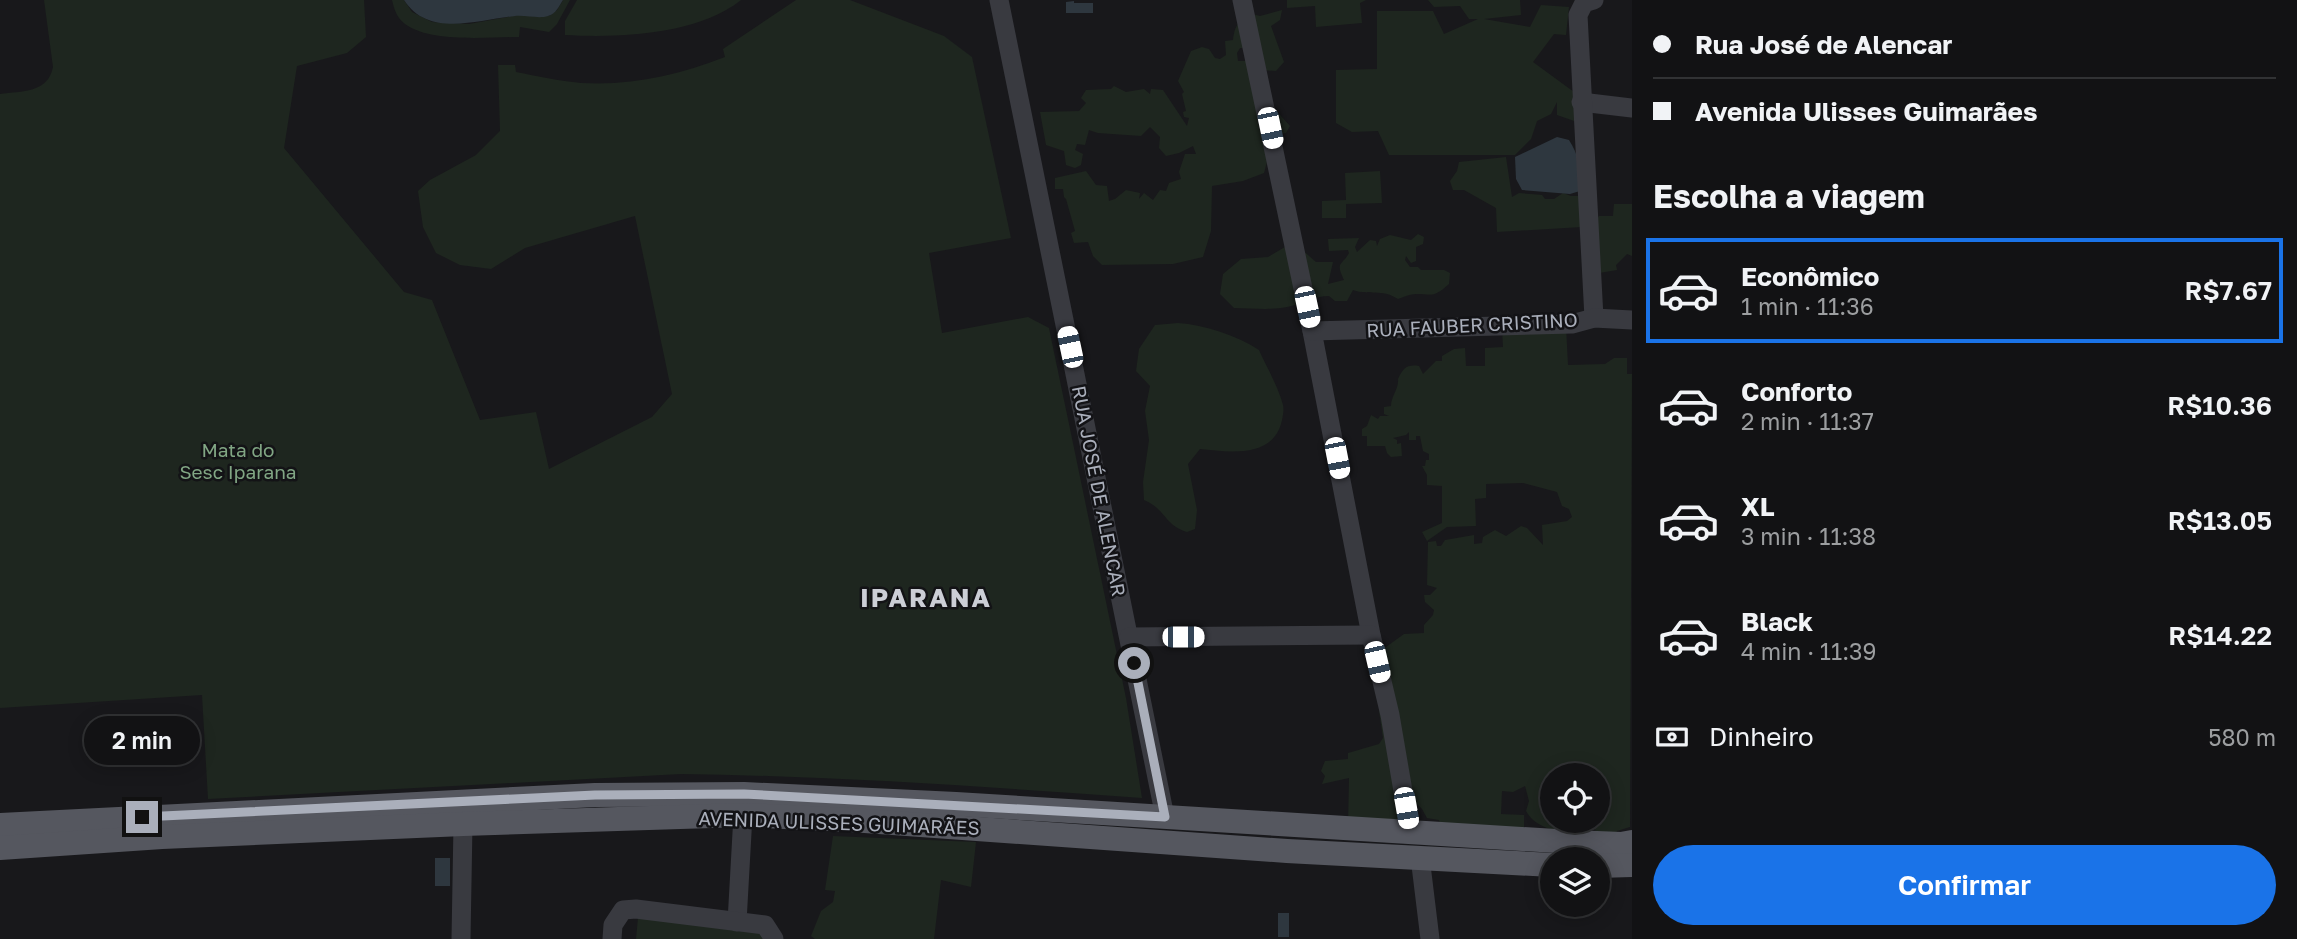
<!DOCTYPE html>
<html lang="pt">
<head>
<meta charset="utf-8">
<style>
	:root { --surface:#121214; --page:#1f2022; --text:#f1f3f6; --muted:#9c9ea0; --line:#313234; --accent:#1a73e8 }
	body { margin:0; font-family:"Golos Text",sans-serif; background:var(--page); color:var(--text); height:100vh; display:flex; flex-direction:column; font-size:26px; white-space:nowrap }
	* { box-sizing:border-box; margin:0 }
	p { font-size:23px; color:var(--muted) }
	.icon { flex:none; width:38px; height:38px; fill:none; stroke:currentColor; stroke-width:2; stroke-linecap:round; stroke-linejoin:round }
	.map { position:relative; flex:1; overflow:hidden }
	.drawer { display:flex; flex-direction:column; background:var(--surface); width:665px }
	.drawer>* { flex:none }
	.banner { display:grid; align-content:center; height:154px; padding:0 21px; background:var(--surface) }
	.fabs { position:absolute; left:1540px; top:763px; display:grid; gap:14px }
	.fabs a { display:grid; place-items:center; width:70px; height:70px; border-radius:50%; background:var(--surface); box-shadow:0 4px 18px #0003,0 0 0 2px var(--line); font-size:35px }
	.end { position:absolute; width:32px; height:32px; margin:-16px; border:9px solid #aaafbb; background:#111; box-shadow:0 0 0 4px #111 }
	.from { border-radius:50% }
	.bubble { position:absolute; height:49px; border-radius:24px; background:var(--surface); box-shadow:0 4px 18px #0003,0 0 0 2px var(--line); font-size:23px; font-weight:600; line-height:49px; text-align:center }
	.car { position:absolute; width:21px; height:42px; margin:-21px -10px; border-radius:9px; box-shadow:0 0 5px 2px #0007; background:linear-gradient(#fff 24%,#345 0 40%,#fff 0 76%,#345 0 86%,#fff 0) }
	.banner b { display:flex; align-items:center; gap:24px; height:66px; font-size:26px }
	.banner b+b { border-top:2px solid var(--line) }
	.banner i { width:18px; height:18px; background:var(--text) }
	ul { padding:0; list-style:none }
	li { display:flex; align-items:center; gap:21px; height:105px; margin:0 14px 10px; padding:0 7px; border:4px solid transparent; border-radius:0px }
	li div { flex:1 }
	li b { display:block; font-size:26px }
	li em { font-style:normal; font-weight:600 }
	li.selected { border-color:var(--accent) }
	li>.icon { width:63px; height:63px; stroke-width:1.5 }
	h2 { padding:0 21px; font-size:32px; line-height:84px }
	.pay { display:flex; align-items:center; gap:18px; height:77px; padding:0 21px; font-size:26px }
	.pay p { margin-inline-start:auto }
	.action { display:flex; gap:14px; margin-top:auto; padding:14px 21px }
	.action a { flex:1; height:80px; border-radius:42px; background:var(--accent); color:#fff; font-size:28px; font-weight:600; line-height:80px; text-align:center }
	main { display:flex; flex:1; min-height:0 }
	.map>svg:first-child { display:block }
</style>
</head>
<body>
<main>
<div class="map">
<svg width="1632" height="939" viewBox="0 0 1632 939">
	<rect width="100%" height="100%" fill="#18181b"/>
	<g fill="#1e261f">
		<path d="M44,0H364L366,37L347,53L297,66L284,148L404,292L432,300L480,420L536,412L549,469L652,417L672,394L635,216L525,248L491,269L460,265L436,253L423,227L418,191L430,180L476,155L500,131L498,65H515L516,72C537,76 559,81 581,83C632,86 678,75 725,57L723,49L796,0H850L944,36L972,57L1011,238L929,253L942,333L1028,317L1049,328L1126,698L1142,798C989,787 835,776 681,774L208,799L202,695L0,708V94C22,91 48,93 53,67Z"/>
		<path d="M392,0H404L412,12L432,22L469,24L518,15L549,16L557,10L563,0H570L557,24L549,32L520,27L519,37C487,37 431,43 405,24C397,18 394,9 392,0Z"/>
		<path d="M577,0H741C697,35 619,38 565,35V21Z"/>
		<polygon points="1287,0 1366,0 1360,3 1362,23 1316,27 1315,6 1287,8"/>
		<polygon points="1428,0 1520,0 1521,15 1484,19 1530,27 1541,5 1569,7 1566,35 1554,34 1533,62 1574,92 1577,122 1557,115 1557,102 1551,114 1537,121 1531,139 1515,155 1389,155 1378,131 1352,132 1336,123 1336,70 1377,69 1377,11 1433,11 1444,34 1478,19 1469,19 1460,6 1434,7"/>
		<path d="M1282,10L1280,20L1271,26L1284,62L1276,71L1261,70L1247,48H1240L1237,53L1238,61H1246L1271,105L1290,126L1286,133L1266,136L1268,158L1264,173L1243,181L1212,186L1211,231L1203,257L1173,264L1102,265L1093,256L1088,242L1074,243L1071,233L1075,231L1066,199L1064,197L1063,189H1055V178L1086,171L1096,185L1107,186L1109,201L1115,199L1126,190L1140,193L1139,199L1144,193L1153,200L1160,190L1166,191L1169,183L1181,179L1179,172L1185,154H1196L1193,146L1179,153L1166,156L1159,148L1160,137L1150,127L1141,136L1098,133L1089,130L1085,145L1077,144L1075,150L1083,154L1081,165L1075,168L1066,165L1064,151L1046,145L1040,112L1079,111L1086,103L1081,98L1086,90L1111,89L1114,86L1126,92L1144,89L1150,94L1151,89L1163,90L1187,126L1189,118L1184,117L1183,112L1186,111L1182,94L1184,92L1178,81L1191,51L1202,47L1209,49L1215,58L1220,59L1226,55L1225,41L1233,40C1235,25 1238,21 1252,14L1260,16Z"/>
		<polygon points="1506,157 1512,197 1519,193 1542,195 1545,199 1554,199 1563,193 1571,196 1579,196 1582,227 1497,232 1496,208 1464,190 1453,190 1450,181 1457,171 1459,162"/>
		<polygon points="1380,171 1382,203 1346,204 1346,218 1322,218 1322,201 1346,200 1345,173"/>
		<polygon points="1614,204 1632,204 1632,256 1627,254 1616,265 1617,270 1599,273 1596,220 1599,216 1613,216"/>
		<path d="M1418,234L1424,237L1423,244L1416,247V261L1411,263L1406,256L1405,260L1410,267H1418L1421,270H1444L1450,273L1449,284C1433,298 1434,294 1416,294C1411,294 1403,297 1398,299C1381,288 1370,296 1353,290L1347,301H1335L1329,296C1314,296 1305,303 1291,306C1273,311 1252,308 1234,308L1220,294L1223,274L1241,259L1268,257L1285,247L1300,248L1316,262H1333L1328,284L1344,280C1335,261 1342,266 1349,253L1348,250L1329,251L1328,239L1359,238L1355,247L1357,252L1370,240L1376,241L1377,246L1380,239L1390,235L1411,240Z"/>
		<path d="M1178,323C1205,325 1236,335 1259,350C1267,368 1278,386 1283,405C1284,410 1283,415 1282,420C1274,459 1229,452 1200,449L1188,464L1197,510L1195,529L1187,532C1164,525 1166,509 1144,500L1143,482L1149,440L1145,411L1150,386L1136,371L1139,349L1155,325Z"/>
		<path d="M1566,326L1568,365L1605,364L1614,358H1627V374H1632L1630,827L1617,831L1613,837H1601L1595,830L1599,805L1598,775H1552V821H1586L1585,835C1563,831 1538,832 1526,811L1529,801L1525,786L1513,792L1502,791L1501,814L1524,815V828L1441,827L1439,820L1427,818L1422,809L1416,803L1411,804L1401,819L1348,826L1349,778L1322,784L1325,776L1321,771L1325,761L1348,759V753L1379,744L1383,738L1379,711V647H1386L1404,634L1424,633V625L1433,615L1434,610L1425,602L1424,595H1430L1437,588L1427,585L1428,542L1436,541L1437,546H1441L1445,540L1474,535V544L1482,543L1483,537L1495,530L1506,536L1521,526L1527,528L1543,545L1542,525L1567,521L1572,517L1569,509L1562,506L1557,492L1523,483L1486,484V498L1475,499L1476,526L1447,527L1427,541L1422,532L1442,523V486L1427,485V475L1422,466H1425L1426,460H1429V454L1423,451L1420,436H1416V440H1409V432L1406,435L1393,438L1397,440V444L1401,443L1402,456L1391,457L1387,453L1385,446H1367V436H1362V429L1367,426L1371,415L1378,419L1380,416H1389L1384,414V407L1391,406C1391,396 1399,389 1398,379C1403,368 1407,364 1419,366L1423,374L1436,361H1442V356L1454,349L1465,348L1466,366H1485V348L1503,347L1502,328Z"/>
		<polygon points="833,836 976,842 971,887 941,880 934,939 815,939 811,936 821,911 833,902 835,891 825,890"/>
		<polygon points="638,918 767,932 766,939 636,939"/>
	</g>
	<g fill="#2e373f">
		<path d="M404,0H563C559,6 556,14 548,16C539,19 526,15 515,16C478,20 428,38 404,0Z"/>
		<polygon points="1074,1 1074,3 1093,3 1093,13 1066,13 1066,2"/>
		<path d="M1557,137L1569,140C1580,157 1581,172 1580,191L1570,194L1522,190L1516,179L1515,157Z"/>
		<rect x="435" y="858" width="15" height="28"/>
		<rect x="1278" y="913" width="11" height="24"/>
	</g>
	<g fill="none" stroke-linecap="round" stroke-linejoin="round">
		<g stroke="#393a40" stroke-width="19">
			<polyline points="999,0 1165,817"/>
			<polyline points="1242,0 1312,331 1371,635 1390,715 1410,832"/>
			<polyline points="1581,102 1632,108"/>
			<polyline points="1594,318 1578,15 1584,3 1594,0"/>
			<polyline points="1312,331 1572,324 1594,318 1632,320"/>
			<polyline points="1129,637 1371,635"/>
			<polyline points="1420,857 1430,939"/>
			<polyline points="737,922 743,815"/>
			<polyline points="461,939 463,824"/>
			<polyline points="612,939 613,925 623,910 636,909 765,925 774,939"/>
		</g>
		<g stroke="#55575f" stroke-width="24">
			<polyline points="0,825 595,795 744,794 956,804 1572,842 1621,844 1632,842"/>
			<polyline points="0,848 162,837 463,824 743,815 851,820 1287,851 1552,865"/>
			<polyline points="1598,866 1632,865"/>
		</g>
	</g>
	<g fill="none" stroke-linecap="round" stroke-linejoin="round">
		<polyline stroke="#aaafbb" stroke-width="9" points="142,817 595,795 744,794 1165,817 1134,663"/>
	</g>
	<g text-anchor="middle" stroke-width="5" stroke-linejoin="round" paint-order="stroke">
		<g font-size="19" fill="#aaafbb" stroke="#131316">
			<text transform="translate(1472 325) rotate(-3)" y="7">RUA FAUBER CRISTINO</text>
			<text transform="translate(1099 491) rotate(79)" y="7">RUA JOSÉ DE ALENCAR</text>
			<text transform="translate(839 823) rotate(2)" y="7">AVENIDA ULISSES GUIMARÃES</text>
		</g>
		<g font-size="19" fill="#81a684" stroke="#131316">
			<text x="238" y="457">Mata do<tspan x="238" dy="22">Sesc Iparana</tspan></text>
		</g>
		<g font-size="26" font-weight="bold" letter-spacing="2" fill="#ccced6" stroke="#131316">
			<text x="926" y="607">IPARANA</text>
		</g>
	</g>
</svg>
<div class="fabs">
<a><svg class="icon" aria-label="locate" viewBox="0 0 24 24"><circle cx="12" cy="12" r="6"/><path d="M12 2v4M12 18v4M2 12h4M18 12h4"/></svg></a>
<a><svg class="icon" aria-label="layers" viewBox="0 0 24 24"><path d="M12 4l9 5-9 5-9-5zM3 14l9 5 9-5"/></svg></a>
</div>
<i class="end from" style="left:1134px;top:663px"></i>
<i class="end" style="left:142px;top:817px"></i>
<div class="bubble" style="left:84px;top:716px;width:116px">2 min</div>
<i class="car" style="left:1270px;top:128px;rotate:168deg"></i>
<i class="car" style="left:1307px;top:307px;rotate:168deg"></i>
<i class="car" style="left:1070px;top:347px;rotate:348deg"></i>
<i class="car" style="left:1337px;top:458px;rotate:169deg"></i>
<i class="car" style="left:1183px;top:637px;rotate:90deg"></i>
<i class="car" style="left:1377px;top:662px;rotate:167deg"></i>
<i class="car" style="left:1406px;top:808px;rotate:170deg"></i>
</div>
<section class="drawer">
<div class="banner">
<b><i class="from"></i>Rua José de Alencar</b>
<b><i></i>Avenida Ulisses Guimarães</b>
</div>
<h2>Escolha a viagem</h2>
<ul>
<li class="selected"><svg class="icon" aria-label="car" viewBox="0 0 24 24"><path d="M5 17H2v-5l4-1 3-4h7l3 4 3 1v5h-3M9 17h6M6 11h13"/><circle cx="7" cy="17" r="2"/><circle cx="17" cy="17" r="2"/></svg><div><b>Econômico</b><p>1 min · 11:36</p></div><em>R$7.67</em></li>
<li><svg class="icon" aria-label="car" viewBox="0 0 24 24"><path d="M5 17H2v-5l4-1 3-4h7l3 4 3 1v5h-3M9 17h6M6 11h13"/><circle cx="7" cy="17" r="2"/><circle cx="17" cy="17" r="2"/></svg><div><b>Conforto</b><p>2 min · 11:37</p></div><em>R$10.36</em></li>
<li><svg class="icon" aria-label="car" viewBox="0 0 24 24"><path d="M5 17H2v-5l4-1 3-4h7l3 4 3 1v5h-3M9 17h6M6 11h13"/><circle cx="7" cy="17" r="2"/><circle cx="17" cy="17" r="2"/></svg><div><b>XL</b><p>3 min · 11:38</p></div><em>R$13.05</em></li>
<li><svg class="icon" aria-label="car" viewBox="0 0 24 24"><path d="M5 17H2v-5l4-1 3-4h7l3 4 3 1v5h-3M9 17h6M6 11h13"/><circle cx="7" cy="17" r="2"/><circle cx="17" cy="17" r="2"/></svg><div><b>Black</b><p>4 min · 11:39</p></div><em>R$14.22</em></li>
</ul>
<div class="pay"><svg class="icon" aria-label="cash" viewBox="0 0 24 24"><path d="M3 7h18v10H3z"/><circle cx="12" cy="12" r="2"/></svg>Dinheiro<p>580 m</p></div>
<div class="action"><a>Confirmar</a></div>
</section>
</main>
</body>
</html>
